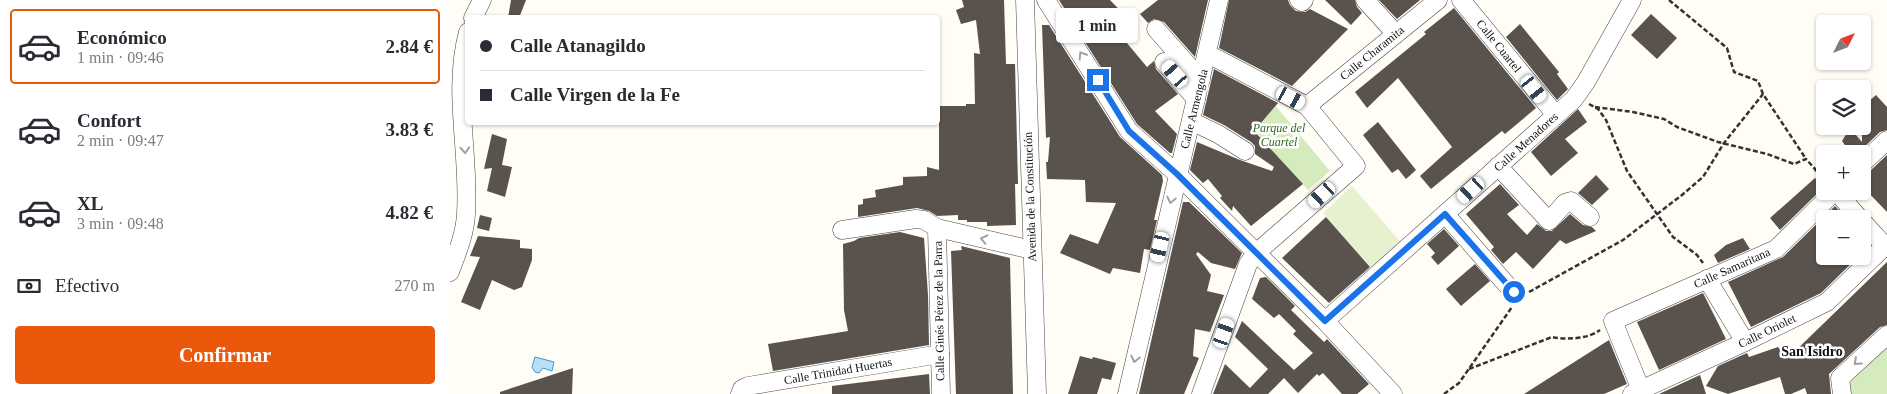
<!DOCTYPE html>
<html lang="es">
<head>
<meta charset="utf-8">
<style>
	:root { --surface:#fff; --page:#f7f7f7; --text:#2b2b33; --muted:#7c7c81; --line:#e1e1e2; --accent:#ea580c }
	body { margin:0; font-family:"Times New Roman",serif; background:var(--page); color:var(--text); height:100vh; display:flex; flex-direction:column; font-size:19px; white-space:nowrap }
	* { box-sizing:border-box; margin:0 }
	p { font-size:16px; color:var(--muted) }
	.icon { flex:none; width:28px; height:28px; fill:none; stroke:currentColor; stroke-width:2; stroke-linecap:round; stroke-linejoin:round }
	.map { position:relative; flex:1; overflow:hidden }
	.sheet { display:flex; flex-direction:column; background:var(--surface); width:450px }
	.sheet>* { flex:none }
	.guide { position:absolute; left:15px; top:15px; width:475px; height:110px; border-radius:5px; box-shadow:0 1px 4px #0004; display:grid; align-content:center; height:110px; padding:0 15px; background:var(--surface) }
	.needle { width:32px; rotate:48deg }
	.tools { position:absolute; left:1366px; top:15px; display:grid; gap:10px }
	.tools a { display:grid; place-items:center; width:55px; height:55px; border-radius:5px; background:var(--surface); box-shadow:0 1px 4px #0004; font-size:25px }
	.end { position:absolute; width:22px; height:22px; margin:-11px; border:6px solid #1a73e8; background:#fff; box-shadow:0 0 0 2px #fff }
	.from { border-radius:50% }
	.bubble { position:absolute; height:35px; border-radius:5px; background:var(--surface); box-shadow:0 1px 4px #0004; font-size:16px; font-weight:600; line-height:35px; text-align:center }
	.car { position:absolute; width:15px; height:30px; margin:-15px -8px; border-radius:6px; box-shadow:0 0 4px 1px #0007; background:linear-gradient(#fff 24%,#345 0 40%,#fff 0 76%,#345 0 86%,#fff 0) }
	.guide b { display:flex; align-items:center; gap:18px; height:48px; font-size:19px }
	.guide b+b { border-top:1px solid var(--line) }
	.guide i { width:12px; height:12px; background:var(--text) }
	ul { padding:9px 0 0; list-style:none }
	li { display:flex; align-items:center; gap:15px; height:75px; margin:0 10px 8px; padding:0 5px; border:2px solid transparent; border-radius:5px }
	li div { flex:1 }
	li b { display:block; font-size:19px }
	li em { font-style:normal; font-weight:600 }
	li.active { border-color:var(--accent) }
	li>.icon { width:45px; height:45px; stroke-width:1.5 }
	.pay { display:flex; align-items:center; gap:12px; height:55px; padding:0 15px; font-size:19px }
	.pay p { margin-inline-start:auto }
	.primary-button { display:flex; gap:10px; margin-top:auto; padding:10px 15px }
	.primary-button a { flex:1; height:58px; border-radius:5px; background:var(--accent); color:#fff; font-size:20px; font-weight:600; line-height:58px; text-align:center }
	main { display:flex; flex:1; min-height:0 }
	.map>svg:first-child { display:block }
</style>
</head>
<body>
<main>
<section class="sheet">
<ul>
<li class="active"><svg class="icon" aria-label="car" viewBox="0 0 24 24"><path d="M5 17H2v-5l4-1 3-4h7l3 4 3 1v5h-3M9 17h6M6 11h13"/><circle cx="7" cy="17" r="2"/><circle cx="17" cy="17" r="2"/></svg><div><b>Económico</b><p>1 min · 09:46</p></div><em>2.84 €</em></li>
<li><svg class="icon" aria-label="car" viewBox="0 0 24 24"><path d="M5 17H2v-5l4-1 3-4h7l3 4 3 1v5h-3M9 17h6M6 11h13"/><circle cx="7" cy="17" r="2"/><circle cx="17" cy="17" r="2"/></svg><div><b>Confort</b><p>2 min · 09:47</p></div><em>3.83 €</em></li>
<li><svg class="icon" aria-label="car" viewBox="0 0 24 24"><path d="M5 17H2v-5l4-1 3-4h7l3 4 3 1v5h-3M9 17h6M6 11h13"/><circle cx="7" cy="17" r="2"/><circle cx="17" cy="17" r="2"/></svg><div><b>XL</b><p>3 min · 09:48</p></div><em>4.82 €</em></li>
</ul>
<div class="pay"><svg class="icon" aria-label="cash" viewBox="0 0 24 24"><path d="M3 7h18v10H3z"/><circle cx="12" cy="12" r="2"/></svg>Efectivo<p>270 m</p></div>
<div class="primary-button"><a>Confirmar</a></div>
</section>
<div class="map">
<svg width="1437" height="394" viewBox="0 0 1437 394">
	<rect width="100%" height="100%" fill="#fffdf5"/>
	<g fill="#d5ebbd">
		<polygon points="825,105 880,171 858,190 810,139 807,129 809,127 806,126"/>
		<polygon points="1437,342 1437,394 1399,394 1397,379"/>
	</g>
	<polygon fill="#e6f2cf" points="902,186 954,246 925,272 873,213"/>
	<polygon fill="#b9e0f7" stroke="#3f96cf" points="85,357 104,362 102,371 93,368 89,373 85,372 82,367"/>
	<g fill="#5a524d">
		<polygon points="61,0 76,0 69,18 58,18"/>
		<polygon points="512,0 554,0 556,64 565,64 568,184 565,184 566,225 537,226 537,222 517,222 517,220 508,220 508,215 487,216 479,211 467,208 408,217 408,205 413,204 413,199 426,197 425,190 453,185 453,177 477,176 477,167 489,170 489,106 516,106 516,104 525,104 524,53 530,54 526,20 511,24 506,10 514,7"/>
		<polygon points="609,0 660,0 684,25 671,36 697,67 704,61 706,69 728,94 705,111 727,134 722,153 720,153 687,124 635,42 646,34 631,12 621,19"/>
		<polygon points="708,0 758,0 745,57 714,22 704,19 698,23 690,14"/>
		<polygon points="779,0 838,0 840,5 846,11 855,12 860,9 898,29 842,86 769,48"/>
		<polygon points="875,0 905,0 907,7 912,13 901,25"/>
		<polygon points="929,0 970,0 947,19"/>
		<polygon points="1004,8 1086,108 1055,134 1052,131 981,189 970,176 1002,147 980,119 948,78 917,108 905,92 976,34 974,32"/>
		<polygon points="1201,14 1227,38 1207,59 1181,35"/>
		<polygon points="1070,24 1109,72 1107,74 1118,89 1107,100 1056,37"/>
		<polygon points="592,25 599,25 670,137 712,175 713,181 704,220 707,220 700,250 694,249 690,273 663,268 660,274 610,253 620,234 648,244 666,203 636,202 635,180 597,179 596,162 598,162 600,137 596,138"/>
		<polygon points="764,69 828,103 804,131 853,184 801,226 783,206 782,211 770,198 772,196 758,179 753,183 740,170 747,142 790,160 822,171 824,167 805,154 805,146 801,142 774,125 753,115"/>
		<polygon points="1426,95 1437,107 1437,130 1430,132 1407,154 1391,154 1397,148 1392,141 1400,128 1412,142 1412,107"/>
		<polygon points="1128,109 1137,122 1115,139 1128,153 1101,176 1081,152"/>
		<polygon points="928,122 966,170 956,179 948,169 942,173 913,135"/>
		<polygon points="42,134 57,139 52,165 62,167 55,197 37,191 42,168 34,169"/>
		<polygon points="1437,155 1437,212 1412,186 1412,174 1419,172"/>
		<polygon points="1146,175 1159,189 1142,205 1128,193"/>
		<polygon points="1365,178 1374,187 1330,230 1320,218"/>
		<polygon points="1050,184 1069,205 1057,214 1077,235 1087,224 1096,231 1102,231 1120,214 1133,225 1142,227 1146,231 1116,244 1110,240 1083,269 1066,252 1053,264 1041,250 1044,247 1016,214"/>
		<polygon points="733,202 739,202 792,253 785,269 761,263 748,252 746,254 761,275 757,291 774,295 760,332 745,329 743,356 749,358 734,394 689,394"/>
		<polygon points="1385,206 1396,219 1375,219 1375,256 1409,256 1371,293 1301,327 1278,282 1333,257"/>
		<polygon points="30,215 42,218 39,231 27,228"/>
		<polygon points="876,217 920,267 879,303 832,258"/>
		<polygon points="994,229 1009,246 988,265 981,257 985,253 977,244"/>
		<polygon points="450,232 474,238 478,295 479,345 323,371 318,344 398,331 394,310 393,244 404,241 409,238"/>
		<polygon points="28,236 70,240 70,248 82,249 82,260 72,287 64,290 42,280 30,310 11,302 30,257 20,256"/>
		<polygon points="1293,238 1300,249 1268,263 1264,255 1276,245"/>
		<polygon points="511,246 560,258 563,394 506,394 501,251 512,250"/>
		<polygon points="1437,262 1437,325 1430,327 1379,374 1381,394 1357,394 1355,388 1341,394 1335,394 1330,377 1278,394 1256,386 1268,366 1297,353 1299,357 1328,347 1339,357"/>
		<polygon points="1025,264 1040,281 1011,306 996,289"/>
		<polygon points="816,277 845,306 841,310 874,342 877,339 919,384 907,394 892,394 873,373 869,376 867,374 848,393 834,378 818,394 763,394 775,364 800,388 818,369 785,337 792,321 844,370 863,353 843,334 846,331 829,314 824,318 802,299 810,278"/>
		<polygon points="1253,293 1276,339 1209,370 1187,322"/>
		<polygon points="1159,340 1177,384 1154,394 1074,394"/>
		<polygon points="630,356 642,359 643,357 666,363 661,380 652,378 647,394 618,394"/>
		<polygon points="123,368 122,394 50,394 50,392"/>
		<polygon points="479,374 480,394 382,394 382,386"/>
		<polygon points="1250,375 1256,394 1209,394"/>
	</g>
	<g fill="none" stroke-linecap="round" stroke-linejoin="round">
		<g stroke="#444" stroke-width="19">
			<g id="minor">
				<polyline points="575,0 587,394"/>
				<polyline points="596,0 679,131 727,174 875,321 943,394"/>
				<polyline points="849,0 852,2 854,0"/>
				<polyline points="915,0 946,34"/>
				<polyline points="1011,0 1106,115"/>
				<polyline points="23,18 32,0"/>
				<polyline points="706,29 751,80"/>
				<polyline points="714,62 746,99"/>
				<polyline points="857,106 988,0"/>
				<polyline points="741,121 768,134 795,151"/>
				<polyline points="1412,164 1437,140"/>
				<polyline points="1048,166 1099,221 1115,203 1121,201 1140,217"/>
				<polyline points="1386,191 1410,219"/>
				<polyline points="995,214 1064,293"/>
				<polyline points="1412,221 1435,246"/>
				<polyline points="487,228 491,394"/>
				<polyline points="392,230 466,219 474,220 487,228 582,250"/>
				<path d="M0,272C7,253 15,234 16,214C20,153 2,91 18,32"/>
				<polyline points="1257,279 1295,342"/>
				<polyline points="875,321 1124,99 1136,82 1182,0"/>
				<polyline points="1191,390 1163,321 1326,249 1385,191"/>
				<polyline points="290,394 292,389 298,386 490,354"/>
				<polyline points="677,394 769,0"/>
				<polyline points="751,394 798,264 806,253 906,166 857,106 758,54"/>
				<polyline points="1182,394 1295,342 1377,302 1437,244"/>
				<polyline points="1392,394 1390,378 1437,335"/>
			</g>
		</g>
		<g stroke="#333" stroke-width="2.5" stroke-dasharray="5 2.5" stroke-linecap="butt">
			<polyline points="1219,0 1277,48 1284,72 1308,81 1313,94 1356,159"/>
			<polyline points="1139,104 1148,109 1156,120 1177,171 1223,237 1247,255 1253,263"/>
			<polyline points="1145,107 1183,112 1214,119 1227,127 1268,142 1317,154 1344,164 1356,159 1374,179"/>
			<polyline points="1377,154 1378,154"/>
			<polyline points="1365,171 1375,156"/>
			<polyline points="1079,292 1173,240 1232,195 1253,177 1274,143 1313,94"/>
			<path d="M1019,369L1102,337C1117,340 1138,339 1150,330"/>
			<polyline points="994,394 1009,383 1062,307"/>
		</g>
		<use href="#minor" stroke="#fff" stroke-width="18"/>
	</g>
	<defs><path id="oneway-chevron" d="M-2-3.5L2.5 0L-2 3.5" fill="none" stroke-width="1.6" stroke-linecap="round" stroke-linejoin="round" transform="scale(1.25)"/></defs>
	<g stroke="#a0a0a0">
		<use href="#oneway-chevron" transform="translate(632 55) rotate(-122)"/>
		<use href="#oneway-chevron" transform="translate(15 150) rotate(87)"/>
		<use href="#oneway-chevron" transform="translate(721 200) rotate(103)"/>
		<use href="#oneway-chevron" transform="translate(534 239) rotate(-167)"/>
		<use href="#oneway-chevron" transform="translate(685 359) rotate(103)"/>
		<use href="#oneway-chevron" transform="translate(1407 362) rotate(138)"/>
	</g>
	<g fill="none" stroke-linecap="round" stroke-linejoin="round">
		<polyline stroke="#1a73e8" stroke-width="6" points="648,80 679,131 727,174 875,321 995,214 1064,292"/>
	</g>
	<g text-anchor="middle" stroke-width="5" stroke-linejoin="round" paint-order="stroke">
		<g font-size="12" fill="#111" stroke="#fff">
			<text transform="translate(1049 46) rotate(51)" y="4">Calle Cuartel</text>
			<text transform="translate(922 53) rotate(-39)" y="4">Calle Charamita</text>
			<text transform="translate(744 109) rotate(-76)" y="4">Calle Armengola</text>
			<text transform="translate(1076 142) rotate(-42)" y="4">Calle Menadores</text>
			<text transform="translate(580 197) rotate(-92)" y="4">Avenida de la Constitución</text>
			<text transform="translate(1282 268) rotate(-24)" y="4">Calle Samaritana</text>
			<text transform="translate(489 311) rotate(-91)" y="4">Calle Ginés Pérez de la Parra</text>
			<text transform="translate(1317 331) rotate(-26)" y="4">Calle Oriolet</text>
			<text transform="translate(388 371) rotate(-10)" y="4">Calle Trinidad Huertas</text>
		</g>
		<g font-size="12" font-style="italic" fill="#2f6b1f" stroke="#fff">
			<text x="829" y="132">Parque del<tspan x="829" dy="14">Cuartel</tspan></text>
		</g>
		<g font-size="14" font-weight="bold" fill="#111" stroke="#fff">
			<text x="1362" y="356">San Isidro</text>
		</g>
	</g>
</svg>
<div class="tools">
<a><svg class="needle" viewBox="-14 -14 28 28"><path d="M0-13l5 13h-10z" fill="#e53935"/><path d="M0 13l5-13h-10z" fill="#7c7c81"/></svg></a>
<a><svg class="icon" aria-label="layers" viewBox="0 0 24 24"><path d="M12 4l9 5-9 5-9-5zM3 14l9 5 9-5"/></svg></a>
<a>+</a>
<a>−</a>
</div>
<i class="end from" style="left:1064px;top:292px"></i>
<i class="end" style="left:648px;top:80px"></i>
<div class="bubble" style="left:606px;top:8px;width:82px">1 min</div>
<i class="car" style="left:725px;top:74px;rotate:319deg"></i>
<i class="car" style="left:1084px;top:89px;rotate:141deg"></i>
<i class="car" style="left:841px;top:98px;rotate:118deg"></i>
<i class="car" style="left:1021px;top:190px;rotate:228deg"></i>
<i class="car" style="left:872px;top:195px;rotate:228deg"></i>
<i class="car" style="left:710px;top:247px;rotate:193deg"></i>
<i class="car" style="left:774px;top:333px;rotate:19deg"></i>
<div class="guide">
<b><i class="from"></i>Calle Atanagildo</b>
<b><i></i>Calle Virgen de la Fe</b>
</div>
</div>
</main>
</body>
</html>
